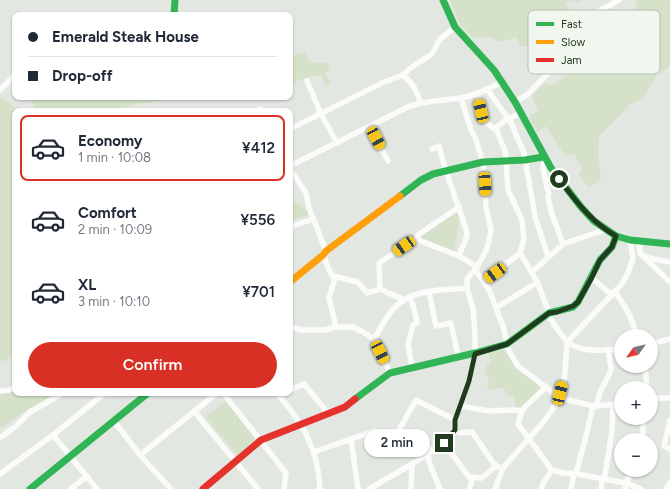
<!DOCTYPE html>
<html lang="en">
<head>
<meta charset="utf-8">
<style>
	:root { --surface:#fff; --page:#f2f2f3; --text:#1f2937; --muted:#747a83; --line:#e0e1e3; --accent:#d93025 }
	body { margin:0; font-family:Figtree,sans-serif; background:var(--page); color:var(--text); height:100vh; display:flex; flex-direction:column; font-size:15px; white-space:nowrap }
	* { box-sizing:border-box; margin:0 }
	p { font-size:13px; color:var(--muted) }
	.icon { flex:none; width:22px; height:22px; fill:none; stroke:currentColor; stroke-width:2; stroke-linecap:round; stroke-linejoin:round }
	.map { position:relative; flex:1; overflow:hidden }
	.side { position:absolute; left:12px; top:108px; width:281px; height:288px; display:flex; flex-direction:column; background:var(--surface); border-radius:8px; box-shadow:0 1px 3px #0004 }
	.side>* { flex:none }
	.guide { position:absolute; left:12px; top:12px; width:281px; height:88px; border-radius:8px; box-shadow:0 1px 3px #0004; display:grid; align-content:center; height:88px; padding:0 16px; background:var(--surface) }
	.needle { width:26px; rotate:236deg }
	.fabs { position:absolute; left:614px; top:329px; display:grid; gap:8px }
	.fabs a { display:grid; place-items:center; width:44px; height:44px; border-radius:50%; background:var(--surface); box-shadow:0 1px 3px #0004; font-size:20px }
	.end { position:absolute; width:18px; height:18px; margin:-9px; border:5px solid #213b1f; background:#fff; box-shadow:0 0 0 2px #fff }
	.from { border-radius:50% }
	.bubble { position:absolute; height:28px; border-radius:14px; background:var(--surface); box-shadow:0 1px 3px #0004; font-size:13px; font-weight:600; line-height:28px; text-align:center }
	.car { position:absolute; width:12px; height:24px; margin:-12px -6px; border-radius:5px; box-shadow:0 0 3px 1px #0007; background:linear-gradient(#f5c518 24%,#345 0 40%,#f5c518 0 76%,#345 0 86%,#f5c518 0) }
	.guide b { display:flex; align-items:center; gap:14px; height:38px; font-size:15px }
	.guide b+b { border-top:1px solid var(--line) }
	.guide i { width:10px; height:10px; background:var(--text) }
	ul { padding:7px 0 0; list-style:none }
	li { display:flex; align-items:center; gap:12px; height:66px; margin:0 8px 6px; padding:0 8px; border:2px solid transparent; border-radius:8px }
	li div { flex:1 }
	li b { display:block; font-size:15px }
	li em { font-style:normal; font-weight:600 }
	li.active { border-color:var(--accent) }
	li>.icon { width:36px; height:36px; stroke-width:1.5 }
	.cta { display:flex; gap:8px; margin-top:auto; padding:8px 16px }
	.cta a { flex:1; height:46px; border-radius:24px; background:var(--accent); color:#fff; font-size:16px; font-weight:600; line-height:46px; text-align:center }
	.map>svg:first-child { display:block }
</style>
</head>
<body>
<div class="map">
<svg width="670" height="489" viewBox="0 0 670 489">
	<rect width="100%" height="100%" fill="#e2e8e1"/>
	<g fill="#d5e2c9">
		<path d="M450,0H581L579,3L570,0L565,5L571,10L564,17L567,23L563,26L557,22L553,26L556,30L552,34L557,42L549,46H520L517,37L500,42C491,37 484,34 474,39L460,25Z"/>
		<path d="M636,0H670V66L656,76L643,99L630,104L620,115L599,136L598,155L601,178L589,188L579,174L582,168L574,154L565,156L546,126L537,132L529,116L538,111L532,96L544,84L552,85L567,76L584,57C594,60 598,60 603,51L599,38L617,24L628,17L637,6Z"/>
		<polygon points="305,52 309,60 313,63 326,62 330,69 325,74 331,83 327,86 320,75 305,78 290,84 290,58 298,53"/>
		<polygon points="0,97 20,111 29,111 34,106 28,97 173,97 169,99 137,104 112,111 15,111 15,355 4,361 0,361"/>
		<path d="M290,202C299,203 304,206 309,214L303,217L290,220Z"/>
		<polygon points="456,213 460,215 454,252 421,239 421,236"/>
		<polygon points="502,349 507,353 517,366 542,388 524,407 516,407 513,396 507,395 504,388 487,390 489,377 484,376 487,365 491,360 487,353 494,350"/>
		<polygon points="15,382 15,393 59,393 28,409 3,427 0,427 0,394"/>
		<polygon points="226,401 255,436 254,442 237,455 205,417"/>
	</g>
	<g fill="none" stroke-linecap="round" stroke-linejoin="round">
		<g stroke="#fbfcfa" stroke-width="5.5">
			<path d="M403,75C411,81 418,92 420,102"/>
			<polyline points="307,81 321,114 337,143"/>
			<polyline points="487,89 507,117 509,118 524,153 535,216 548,257"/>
			<polyline points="0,90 13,77 15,77"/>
			<path d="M477,93L482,116L487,123L497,131L506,154V160L508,190L522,220L523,230L524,239L520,253C534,274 541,290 549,313V317C555,325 561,336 568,342C582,354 604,349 621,350"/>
			<polyline points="515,102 527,95 564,57 577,41 595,13 619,0"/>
			<polyline points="255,111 260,109 262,111"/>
			<polyline points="370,127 388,161"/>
			<polyline points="495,128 509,118 521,113"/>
			<polyline points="290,129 382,83 403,75 412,67 432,54 440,39 455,27"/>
			<path d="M432,149L439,146C446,175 458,203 467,233C467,240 461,248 459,256L477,267"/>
			<polyline points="545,160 543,168 547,188 549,193 548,197 551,211 563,244"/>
			<path d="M290,166L410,106C427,100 443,101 460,98C474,96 489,89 501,82"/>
			<polyline points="290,169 306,193 309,208 326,251"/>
			<polyline points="290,227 313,219"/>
			<polyline points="639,242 640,252 642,255 670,282"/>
			<polyline points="323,255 331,274 335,278 329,298 336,327"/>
			<polyline points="459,256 421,241 417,238 418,235 459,207"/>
			<polyline points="643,256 653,259 670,262"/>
			<polyline points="475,269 489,290 503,326 509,351 518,366 560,398 593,406 621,404"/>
			<polyline points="532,272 563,244 601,231 603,228"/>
			<polyline points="333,276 358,282 367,293 380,289"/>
			<polyline points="592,278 612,295"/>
			<polyline points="484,281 520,253"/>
			<polyline points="429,292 436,326 451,323 458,356"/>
			<path d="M615,292C627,308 631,317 637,336"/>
			<polyline points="410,297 415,312 417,323 413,325 408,345 412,366"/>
			<polyline points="404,300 380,289 379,263 417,238"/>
			<polyline points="496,308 538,282"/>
			<polyline points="290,327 302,330 325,330 336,327 353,327 363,332 374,339 390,373"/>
			<path d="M374,339C382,326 390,308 404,300C419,289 449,290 467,288"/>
			<polyline points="651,344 670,339"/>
			<polyline points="645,366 647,388"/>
			<polyline points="546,387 523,409 518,424 552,470 563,473 577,474 626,483 641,489"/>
			<polyline points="290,390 304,384 328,413"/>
			<polyline points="0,391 9,390 15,387"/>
			<polyline points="223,393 286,473 284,489"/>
			<path d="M277,393C303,424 318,448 320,489"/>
			<polyline points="651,398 670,398"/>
			<polyline points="460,406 489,411 511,410 522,411"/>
			<polyline points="596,406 600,392 609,375 611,369 608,349"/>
			<polyline points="194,411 258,489"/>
			<polyline points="670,420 664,446 670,449"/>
			<polyline points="114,421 140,455 171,489"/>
			<polyline points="454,431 459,433 472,432 494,464 498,467"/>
			<polyline points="53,435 97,489"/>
			<polyline points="0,438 16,426 30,412 63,393"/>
			<polyline points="351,439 375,431"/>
			<polyline points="643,440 643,418"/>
			<polyline points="444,443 469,477 482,478 496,466"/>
			<polyline points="432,450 399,430 416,400 455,420"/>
			<polyline points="314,452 351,439 358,489"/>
			<polyline points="428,453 429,462 440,489"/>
			<polyline points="140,455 217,393"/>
			<polyline points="0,474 53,435 105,393"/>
			<polyline points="71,489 87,476"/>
			<polyline points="369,489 412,464 444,443 454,431 455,420 469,381 475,353 475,333 473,309 467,288 467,279 477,267 487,249 491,230 486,207 483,162 475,137 471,130 461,98"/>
			<polyline points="411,489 412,464"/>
			<polyline points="469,489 473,477"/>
			<polyline points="495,489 503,468 545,420 560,398 565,373 567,342 621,285 627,275 633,259 630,240"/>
			<polyline points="541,489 544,482 552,470"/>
			<polyline points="571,489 574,473 577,470 587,432 593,406"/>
			<polyline points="601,489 602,481 605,475 612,431 613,405"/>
			<polyline points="625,489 626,483 632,470"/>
			<polyline points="666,489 670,482"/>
		</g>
		<g stroke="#30b455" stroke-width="7">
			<polyline points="443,0 455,27 494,70 515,102 551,168 581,207 594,221 616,236 630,240 670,244"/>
			<polyline points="174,15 175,0"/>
			<polyline points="400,196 421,180 433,174 483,162 525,160 543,157"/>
			<polyline points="355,399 390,373 475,353 507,344 549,313 573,307 578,302 600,260 612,247 616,236"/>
			<polyline points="30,489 148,393"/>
		</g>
		<polyline stroke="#ff9f0a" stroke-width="7" points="290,282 323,255 326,251 400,196"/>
		<polyline stroke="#e5322d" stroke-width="7" points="203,489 261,440 345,407 355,399"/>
	</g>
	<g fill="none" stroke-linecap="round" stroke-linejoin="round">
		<path stroke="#213b1f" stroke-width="5" d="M444,443L455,430V420L469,381L475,354L507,344L549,313L557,312L573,306L578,302L591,279L600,260L612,247L616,236C590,221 577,202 559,179"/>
	</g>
	<rect x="528" y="10" width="132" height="64" rx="6" fill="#f1f7ef" stroke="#b3bfb1" stroke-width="1"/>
	<rect x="536" y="22" width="18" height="4" fill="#30b455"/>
	<rect x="536" y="40" width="18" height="4" fill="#ff9f0a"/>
	<rect x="536" y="58" width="18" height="4" fill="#e5322d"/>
	<g font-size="11" fill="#213b1f">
		<text x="561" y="28">Fast</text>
		<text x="561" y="46">Slow</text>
		<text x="561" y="64">Jam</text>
	</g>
</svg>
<div class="fabs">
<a><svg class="needle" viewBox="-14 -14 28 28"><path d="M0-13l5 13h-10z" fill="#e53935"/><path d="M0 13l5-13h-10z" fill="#747a83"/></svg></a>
<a>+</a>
<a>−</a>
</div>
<i class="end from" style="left:559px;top:179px"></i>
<i class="end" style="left:444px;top:443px"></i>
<div class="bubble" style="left:364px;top:429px;width:66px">2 min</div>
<i class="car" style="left:481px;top:111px;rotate:347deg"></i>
<i class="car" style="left:376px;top:138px;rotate:152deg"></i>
<i class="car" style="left:485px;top:184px;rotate:177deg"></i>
<i class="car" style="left:404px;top:246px;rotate:236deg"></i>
<i class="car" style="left:495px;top:273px;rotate:234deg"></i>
<i class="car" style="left:380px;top:352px;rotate:154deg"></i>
<i class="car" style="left:560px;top:393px;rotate:13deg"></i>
<div class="guide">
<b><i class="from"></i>Emerald Steak House</b>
<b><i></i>Drop-off</b>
</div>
<section class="side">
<ul>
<li class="active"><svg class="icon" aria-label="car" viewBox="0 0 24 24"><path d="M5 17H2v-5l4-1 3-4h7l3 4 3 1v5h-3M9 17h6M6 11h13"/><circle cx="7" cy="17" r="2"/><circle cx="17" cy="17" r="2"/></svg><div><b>Economy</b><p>1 min · 10:08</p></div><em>¥412</em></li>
<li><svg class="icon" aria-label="car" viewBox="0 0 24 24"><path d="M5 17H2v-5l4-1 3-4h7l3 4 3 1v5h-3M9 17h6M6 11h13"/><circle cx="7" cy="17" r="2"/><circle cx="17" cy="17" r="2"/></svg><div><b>Comfort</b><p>2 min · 10:09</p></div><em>¥556</em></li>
<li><svg class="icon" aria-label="car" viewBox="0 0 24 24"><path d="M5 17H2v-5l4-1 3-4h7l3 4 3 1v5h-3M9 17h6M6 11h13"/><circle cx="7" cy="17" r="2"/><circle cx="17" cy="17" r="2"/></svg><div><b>XL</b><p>3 min · 10:10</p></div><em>¥701</em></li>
</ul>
<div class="cta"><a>Confirm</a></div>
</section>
</div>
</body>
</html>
